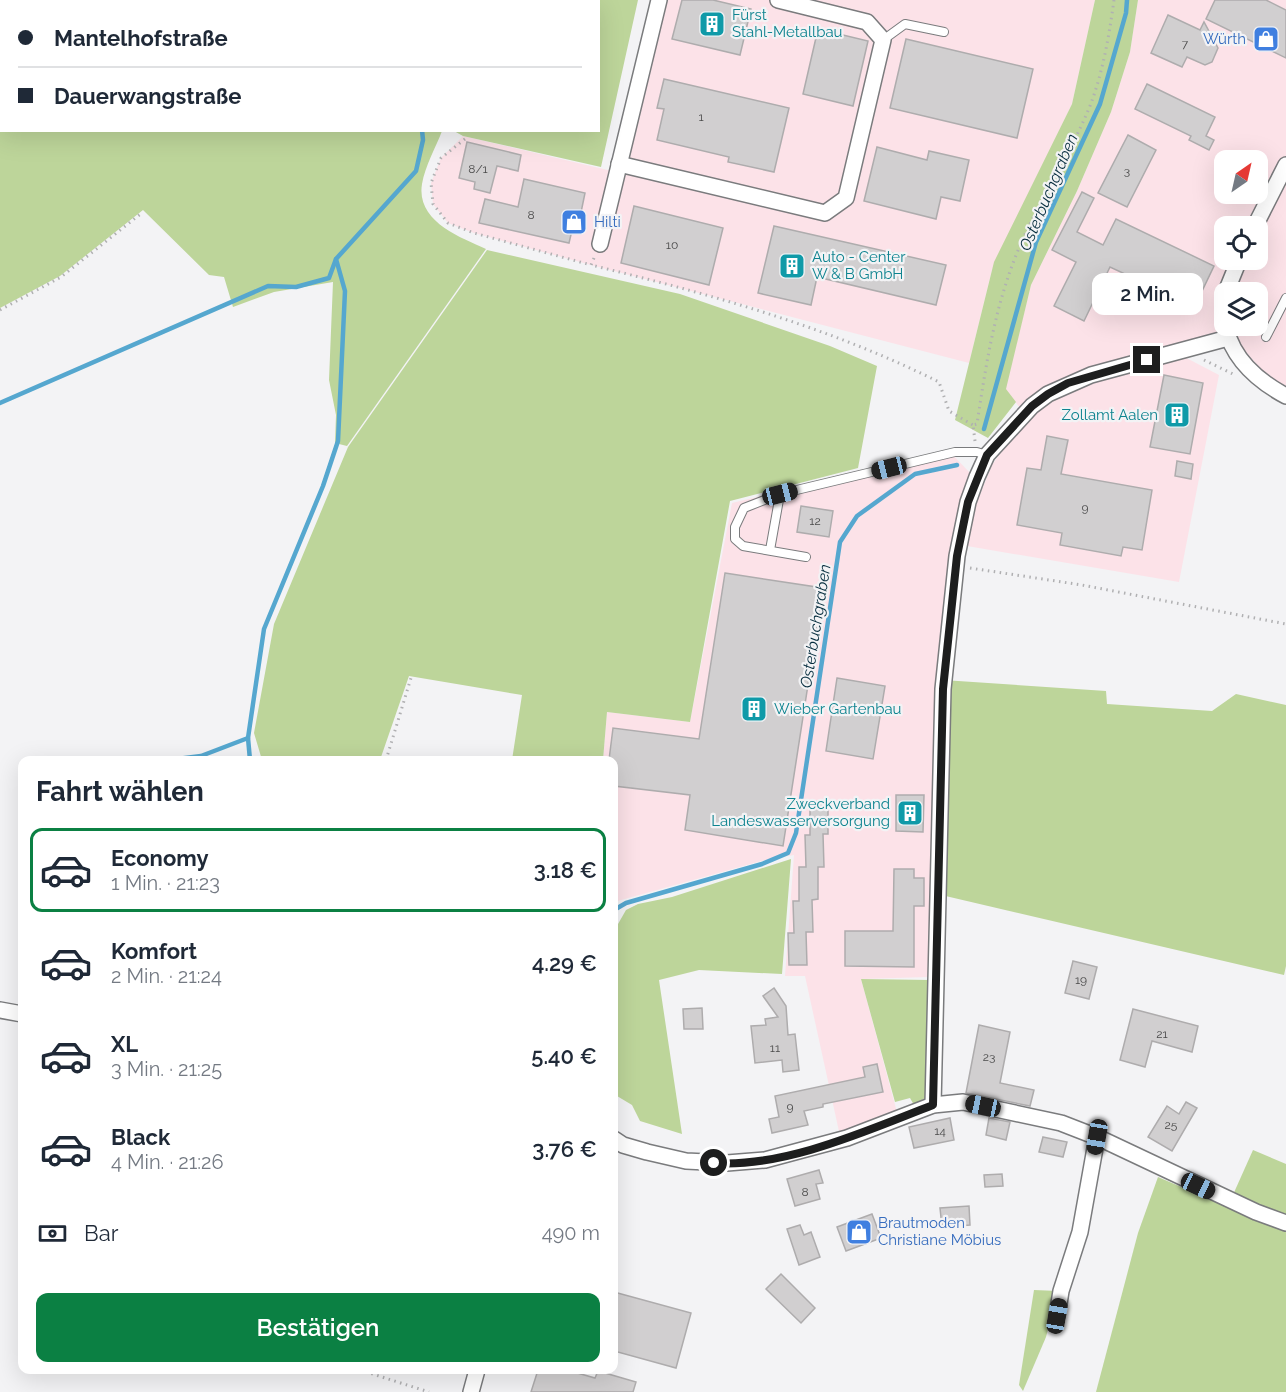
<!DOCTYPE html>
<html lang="de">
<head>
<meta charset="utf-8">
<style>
	:root { --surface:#fff; --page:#f2f2f3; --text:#1f2937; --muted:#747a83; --line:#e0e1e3; --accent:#0b8043 }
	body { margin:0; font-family:Raleway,sans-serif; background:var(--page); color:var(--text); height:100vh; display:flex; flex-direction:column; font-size:22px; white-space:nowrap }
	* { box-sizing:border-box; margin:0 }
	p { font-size:20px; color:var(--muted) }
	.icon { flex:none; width:33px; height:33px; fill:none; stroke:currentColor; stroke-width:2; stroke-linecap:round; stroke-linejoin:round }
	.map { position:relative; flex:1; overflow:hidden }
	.details { position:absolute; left:18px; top:756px; width:600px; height:618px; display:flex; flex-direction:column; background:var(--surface); border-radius:12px; box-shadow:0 6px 24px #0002 }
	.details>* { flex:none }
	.guide { position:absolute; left:0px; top:0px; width:600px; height:132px; box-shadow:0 6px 24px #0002; display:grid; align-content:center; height:132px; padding:0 18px; background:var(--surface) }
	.needle { width:39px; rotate:34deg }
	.fabs { position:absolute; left:1214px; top:150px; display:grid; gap:12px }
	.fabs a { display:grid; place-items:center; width:54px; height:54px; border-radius:12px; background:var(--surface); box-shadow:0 6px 24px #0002; font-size:30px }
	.end { position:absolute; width:27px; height:27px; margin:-14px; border:8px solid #1d1e1e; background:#fff; box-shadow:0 0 0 3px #fff }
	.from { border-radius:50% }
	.bubble { position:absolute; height:42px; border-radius:12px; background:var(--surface); box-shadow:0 6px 24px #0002; font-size:20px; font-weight:600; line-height:42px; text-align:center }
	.car { position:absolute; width:18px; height:36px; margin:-18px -9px; border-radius:8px; box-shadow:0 0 4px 2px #0007; background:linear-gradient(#222 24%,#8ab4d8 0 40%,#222 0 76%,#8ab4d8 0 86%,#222 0) }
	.guide b { display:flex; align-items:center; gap:21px; height:57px; font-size:22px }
	.guide b+b { border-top:2px solid var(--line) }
	.guide i { width:15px; height:15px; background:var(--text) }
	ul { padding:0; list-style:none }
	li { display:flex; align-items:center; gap:18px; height:84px; margin:0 12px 9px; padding:0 6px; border:3px solid transparent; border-radius:12px }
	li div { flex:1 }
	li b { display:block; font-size:22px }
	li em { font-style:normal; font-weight:600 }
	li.selected { border-color:var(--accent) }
	li>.icon { width:54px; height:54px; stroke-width:1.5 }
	h2 { padding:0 18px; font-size:27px; line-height:72px }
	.pay { display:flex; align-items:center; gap:15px; height:66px; padding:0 18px; font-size:22px }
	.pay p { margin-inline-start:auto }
	.action { display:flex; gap:12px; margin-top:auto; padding:12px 18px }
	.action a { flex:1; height:69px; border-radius:12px; background:var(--accent); color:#fff; font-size:24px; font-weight:600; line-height:69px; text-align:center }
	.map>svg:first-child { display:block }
</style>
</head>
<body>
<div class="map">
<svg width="1286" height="1392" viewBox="0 0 1286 1392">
	<rect width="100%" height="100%" fill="#f3f3f5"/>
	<g fill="#fce2e8" fill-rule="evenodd">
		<polygon points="233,0 530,0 233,2"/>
		<polygon points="666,0 1095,0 1072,104 992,270 969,363 591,265 474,233 448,223 433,204 431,183 441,158 463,136 612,171"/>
		<path d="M1138,0H1286V386L1266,375L1232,336L1173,351L1219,375L1179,582L967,546L975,507L992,465L1027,416L1005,390L1031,285L1077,191L1111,112L1130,52ZM1224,160H1257V194H1224ZM1224,226H1257V260H1224ZM1224,292H1257V326H1224Z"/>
		<polygon points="948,450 972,475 963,501 929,977 861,979 898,1116 840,1136 805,976 785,976 794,855 765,860 614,902 614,760 603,760 607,712 690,722 732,503"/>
	</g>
	<g fill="#bdd59a">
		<path d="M0,0H233L2,2V130L442,131C436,147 425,166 422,184C416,221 459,237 486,249L347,446L335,443L336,415L329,380L333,282L274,292L233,307L224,277L209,275L143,210L60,276L0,308Z"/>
		<polygon points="530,0 638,0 601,167 463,136 454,131 598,130 598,2"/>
		<polygon points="1095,0 1138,0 1130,52 1111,112 1077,191 1031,285 1006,389 1016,402 988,438 955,420 994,262 1072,104"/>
		<polygon points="487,250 680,294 830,346 877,366 858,468 730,501 690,722 607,712 603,760 512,760 522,695 409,676 380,760 262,760 254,733 274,624 348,447"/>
		<polygon points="943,680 1106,691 1107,704 1212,711 1236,694 1286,705 1286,966 1284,975 937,894"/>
		<polygon points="791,859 782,974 699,970 659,980 682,1134 640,1121 632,1105 617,1096 614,1051 614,931 626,910 638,904 672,897"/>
		<polygon points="861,979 930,980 930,1085 925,1098 914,1105 910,1098 895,1102"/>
		<polygon points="1253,1150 1286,1164 1286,1216 1232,1197"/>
		<polygon points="1158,1177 1286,1232 1286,1392 1096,1392 1138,1233"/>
		<polygon points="1034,1290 1058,1291 1046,1337 1023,1391 1019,1385"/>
	</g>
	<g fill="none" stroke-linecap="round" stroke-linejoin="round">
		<g stroke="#55a7cf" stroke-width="4.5">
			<polyline points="225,0 225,2"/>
			<polyline points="0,403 268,286 296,287 329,278 336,259"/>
			<polyline points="984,429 1036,242 1100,104 1126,13 1127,0"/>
			<polyline points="169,760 201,756 248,738"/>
			<polyline points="250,760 248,738 264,629 323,486 338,441 345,291 336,259 416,171 423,140 422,130"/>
			<polyline points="614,910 626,903 762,864 788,853 796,833 840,542 857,516 915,474 957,465"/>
		</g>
	</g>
	<g fill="#d1cfd0" stroke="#aeacad" stroke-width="1.5">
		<polygon points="682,0 713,0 751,9 740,55 672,39"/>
		<polygon points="1215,0 1266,0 1286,10 1286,58 1206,19"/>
		<polygon points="1168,15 1200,30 1204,22 1218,48 1212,62 1205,65 1187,57 1182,67 1151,53"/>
		<polygon points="818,29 868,41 853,106 803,94"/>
		<polygon points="906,39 1033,69 1017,138 890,108"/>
		<polygon points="664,79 789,108 774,172 728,162 729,157 657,140 664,109 657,108"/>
		<polygon points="1147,84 1215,117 1206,136 1214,140 1209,150 1189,140 1191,136 1135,109"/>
		<polygon points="1128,135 1156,150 1127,207 1098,193"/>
		<polygon points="467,142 521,155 518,171 497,166 490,193 474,189 475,182 459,178"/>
		<polygon points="877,147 927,160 929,151 969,160 960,201 941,197 936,219 864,201"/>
		<polygon points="524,179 585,193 578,227 573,226 569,243 479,223 485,199 518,207"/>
		<polygon points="1082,192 1094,198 1077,232 1103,245 1116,219 1214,266 1191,314 1135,286 1138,280 1110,267 1084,321 1054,306 1076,262 1052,250"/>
		<polygon points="634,206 723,228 709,285 621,263"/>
		<polygon points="774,226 946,265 936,305 817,277 811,305 758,293"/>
		<polygon points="1164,375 1203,383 1190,454 1150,447"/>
		<polygon points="1047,436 1068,440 1061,474 1152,490 1142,550 1123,547 1121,556 1060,545 1062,533 1017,525 1027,468 1041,470"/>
		<polygon points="1177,461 1193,464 1191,479 1175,476"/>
		<polygon points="801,506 833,511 829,537 797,532"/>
		<polygon points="725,573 823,588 783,846 685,830 690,795 614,786 614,760 609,760 613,728 699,739"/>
		<polygon points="837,678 885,686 873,759 826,751"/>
		<polygon points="896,795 924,795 923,832 896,831"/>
		<polygon points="810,801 828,801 828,834 823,834 824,867 818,867 818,899 812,900 813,932 806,932 807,965 789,965 788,933 794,933 793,901 799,901 799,867 806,867 805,835 810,835"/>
		<polygon points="894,869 914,869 914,878 924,878 924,906 914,906 914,967 845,966 845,931 893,931"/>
		<polygon points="1073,961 1097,967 1089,999 1065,993"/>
		<polygon points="774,988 786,1006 788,1035 795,1034 799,1070 783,1072 782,1060 755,1063 751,1026 766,1025 765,1019 778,1017 763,996"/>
		<polygon points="702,1008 703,1029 684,1029 683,1009"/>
		<polygon points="1133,1009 1198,1026 1192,1052 1152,1041 1145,1067 1120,1060"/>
		<polygon points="979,1025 1010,1032 1000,1083 1034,1090 1030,1106 966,1093"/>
		<polygon points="877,1064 883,1092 823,1104 823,1107 804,1111 808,1125 772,1133 769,1119 779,1117 775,1096 865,1077 863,1067"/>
		<polygon points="1186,1102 1197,1108 1172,1151 1148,1137 1167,1106 1179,1114"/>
		<polygon points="950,1118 954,1140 914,1148 909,1127"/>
		<polygon points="989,1118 1010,1122 1006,1140 986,1135"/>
		<polygon points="1043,1137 1067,1142 1063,1157 1039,1152"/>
		<polygon points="819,1170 823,1183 816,1184 820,1199 795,1206 787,1179"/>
		<polygon points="1002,1174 1003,1186 985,1187 984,1175"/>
		<polygon points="969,1206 970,1225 942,1227 940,1208"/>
		<polygon points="872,1214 881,1238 846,1251 837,1227"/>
		<polygon points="800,1225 804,1235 811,1232 820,1257 799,1265 787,1229"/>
		<polygon points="781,1274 815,1308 801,1323 766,1289"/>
		<polygon points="614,1292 691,1313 676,1368 614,1351"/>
		<polygon points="538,1370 567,1370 595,1378 598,1371 636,1382 633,1392 531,1392"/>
	</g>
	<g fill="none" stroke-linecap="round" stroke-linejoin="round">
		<g stroke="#7a7b7d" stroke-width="10">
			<g id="service">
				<polyline points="883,40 905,24 944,32"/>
				<polyline points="1266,337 1286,298"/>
				<polyline points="770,550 780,494"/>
				<polyline points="806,557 743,546 735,539 735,527 744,508 780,494 955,452 977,452 987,455"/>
			</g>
		</g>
		<g stroke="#7a7b7d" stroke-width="18">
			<g id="minor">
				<polyline points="619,164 825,213 846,198 883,40 867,22 778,0"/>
				<polyline points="1255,226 1286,165"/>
				<polyline points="600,244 659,0"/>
				<polyline points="1226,292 1239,260"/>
				<polyline points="1224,307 1224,319"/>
				<path d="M1225,326C1233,359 1256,380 1286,396"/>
				<polyline points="0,1010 22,1014"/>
				<polyline points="933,1105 943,689 957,556 968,502 977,477 987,455 1032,406 1048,394 1091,375 1228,338"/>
				<polyline points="614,1139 623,1145 647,1152 686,1161 727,1163 765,1160 847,1138 933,1105 963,1102 1061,1123 1097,1137 1256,1212 1286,1223"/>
				<polyline points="1057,1316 1061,1291 1080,1232 1097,1137"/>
				<polyline points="471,1392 477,1370"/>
			</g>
		</g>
		<g stroke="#b0b0b2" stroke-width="3" stroke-dasharray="1.5 4.5" stroke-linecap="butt">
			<polyline points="465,139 441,158 431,183 433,204 448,223 474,233 591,265"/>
			<path d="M594,258L591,265C710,294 829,327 939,382L949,411L973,425"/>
			<polyline points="0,310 61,277 143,212"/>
			<polyline points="1204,360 1233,374"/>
			<path d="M975,441L973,425L977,424C986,364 995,305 1019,248C1039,200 1070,155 1090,106C1103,72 1109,36 1114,0"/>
			<polyline points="970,568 1082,585 1286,624"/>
			<polyline points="386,760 411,678"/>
			<polyline points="360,1370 429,1392"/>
		</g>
		<use href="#service" stroke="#fff" stroke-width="8"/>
		<use href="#minor" stroke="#fff" stroke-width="15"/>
	</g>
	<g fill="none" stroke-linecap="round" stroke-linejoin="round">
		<path stroke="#1d1e1e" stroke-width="8" d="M714,1163C785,1168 868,1130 933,1105L943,689L957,556L968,502L987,455L1032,406L1048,394L1068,383L1147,360"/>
	</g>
	<defs>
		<g id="building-square" transform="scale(1.35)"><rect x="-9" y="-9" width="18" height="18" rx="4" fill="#0f9aa8" stroke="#f3f3f5"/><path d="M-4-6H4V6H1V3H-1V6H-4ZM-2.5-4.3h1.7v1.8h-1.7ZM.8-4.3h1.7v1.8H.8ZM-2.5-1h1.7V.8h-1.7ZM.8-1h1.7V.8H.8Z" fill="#fff"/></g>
		<g id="shop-square" transform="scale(1.35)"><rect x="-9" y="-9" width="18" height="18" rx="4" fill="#3f7fe0" stroke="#f3f3f5"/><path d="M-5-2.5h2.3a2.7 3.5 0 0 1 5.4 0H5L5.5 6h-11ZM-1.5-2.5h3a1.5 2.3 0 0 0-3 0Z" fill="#fff"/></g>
	</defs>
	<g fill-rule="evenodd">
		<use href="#building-square" x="712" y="24"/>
		<use href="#shop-square" x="1266" y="39"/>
		<use href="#shop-square" x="574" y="222"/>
		<use href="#building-square" x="792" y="266"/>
		<use href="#building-square" x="1177" y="415"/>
		<use href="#building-square" x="754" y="709"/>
		<use href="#building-square" x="910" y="813"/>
		<use href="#shop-square" x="859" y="1232"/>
	</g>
	<g text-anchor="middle" stroke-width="4.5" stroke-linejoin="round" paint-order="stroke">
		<g font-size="12" fill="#4a4a4a">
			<text x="1185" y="48">7</text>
			<text x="701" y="121">1</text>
			<text x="478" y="173">8/1</text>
			<text x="1127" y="175">3</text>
			<text x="531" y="219">8</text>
			<text x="672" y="249">10</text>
			<text x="1085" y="512">9</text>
			<text x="815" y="525">12</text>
			<text x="1081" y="984">19</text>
			<text x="1162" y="1038">21</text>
			<text x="775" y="1052">11</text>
			<text x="989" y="1061">23</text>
			<text x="790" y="1111">9</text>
			<text x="1171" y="1129">25</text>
			<text x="940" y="1135">14</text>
			<text x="805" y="1196">8</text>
		</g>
		<g font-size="15" fill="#0d838f" stroke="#f3f3f5" text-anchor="start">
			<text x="732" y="20">Fürst<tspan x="732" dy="17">Stahl-Metallbau</tspan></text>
			<text x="812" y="262">Auto - Center<tspan x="812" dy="17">W &amp; B GmbH</tspan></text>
			<text x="1158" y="420" text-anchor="end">Zollamt Aalen</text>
			<text x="774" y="714">Wieber Gartenbau</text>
			<text x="890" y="809" text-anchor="end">Zweckverband<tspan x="890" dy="17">Landeswasserversorgung</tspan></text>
		</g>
		<g font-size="15" fill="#366cbe" stroke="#f3f3f5" text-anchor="start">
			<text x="1246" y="44" text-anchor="end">Würth</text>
			<text x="594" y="227">Hilti</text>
			<text x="878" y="1228">Brautmoden<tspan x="878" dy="17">Christiane Möbius</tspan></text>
		</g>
		<g font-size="16" font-style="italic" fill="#062d3e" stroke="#f3f3f5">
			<text transform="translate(1048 192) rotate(-67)" y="6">Osterbuchgraben</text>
			<text transform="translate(815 626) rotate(-81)" y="6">Osterbuchgraben</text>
		</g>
	</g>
</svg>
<div class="fabs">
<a><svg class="needle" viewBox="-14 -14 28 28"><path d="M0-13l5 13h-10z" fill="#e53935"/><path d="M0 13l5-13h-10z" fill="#747a83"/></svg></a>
<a><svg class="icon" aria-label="locate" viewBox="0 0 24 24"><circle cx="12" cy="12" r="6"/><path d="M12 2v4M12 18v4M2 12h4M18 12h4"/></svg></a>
<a><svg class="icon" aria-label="layers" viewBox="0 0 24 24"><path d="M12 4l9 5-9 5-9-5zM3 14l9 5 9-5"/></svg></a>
</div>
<i class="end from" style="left:714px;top:1163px"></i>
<i class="end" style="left:1147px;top:360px"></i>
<div class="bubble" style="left:1092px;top:273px;width:111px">2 Min.</div>
<i class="car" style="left:889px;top:468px;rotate:256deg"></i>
<i class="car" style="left:780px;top:494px;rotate:76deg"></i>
<i class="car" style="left:983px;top:1106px;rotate:282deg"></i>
<i class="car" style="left:1097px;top:1137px;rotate:190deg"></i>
<i class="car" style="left:1198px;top:1186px;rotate:115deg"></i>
<i class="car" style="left:1057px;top:1316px;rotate:10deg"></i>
<div class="guide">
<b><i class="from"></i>Mantelhofstraße</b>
<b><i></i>Dauerwangstraße</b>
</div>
<section class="details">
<h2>Fahrt wählen</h2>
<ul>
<li class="selected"><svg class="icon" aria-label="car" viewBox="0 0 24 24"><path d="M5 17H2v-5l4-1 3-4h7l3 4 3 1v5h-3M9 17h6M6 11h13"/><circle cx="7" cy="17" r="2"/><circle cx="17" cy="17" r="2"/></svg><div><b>Economy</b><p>1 Min. · 21:23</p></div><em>3.18 €</em></li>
<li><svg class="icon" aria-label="car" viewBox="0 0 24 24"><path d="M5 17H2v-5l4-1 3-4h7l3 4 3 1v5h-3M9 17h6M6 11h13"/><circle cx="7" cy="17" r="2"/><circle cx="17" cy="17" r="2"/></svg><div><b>Komfort</b><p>2 Min. · 21:24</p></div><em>4.29 €</em></li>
<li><svg class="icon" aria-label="car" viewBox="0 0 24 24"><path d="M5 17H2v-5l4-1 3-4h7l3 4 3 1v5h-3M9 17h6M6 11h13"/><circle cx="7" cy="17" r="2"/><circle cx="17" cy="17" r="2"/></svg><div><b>XL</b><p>3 Min. · 21:25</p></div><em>5.40 €</em></li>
<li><svg class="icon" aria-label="car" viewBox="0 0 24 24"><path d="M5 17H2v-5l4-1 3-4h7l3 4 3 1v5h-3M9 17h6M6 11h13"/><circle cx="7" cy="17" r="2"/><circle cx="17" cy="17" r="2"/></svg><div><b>Black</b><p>4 Min. · 21:26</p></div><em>3.76 €</em></li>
</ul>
<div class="pay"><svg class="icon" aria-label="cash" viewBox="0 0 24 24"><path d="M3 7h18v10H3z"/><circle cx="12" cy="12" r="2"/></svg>Bar<p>490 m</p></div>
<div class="action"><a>Bestätigen</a></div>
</section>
</div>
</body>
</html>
